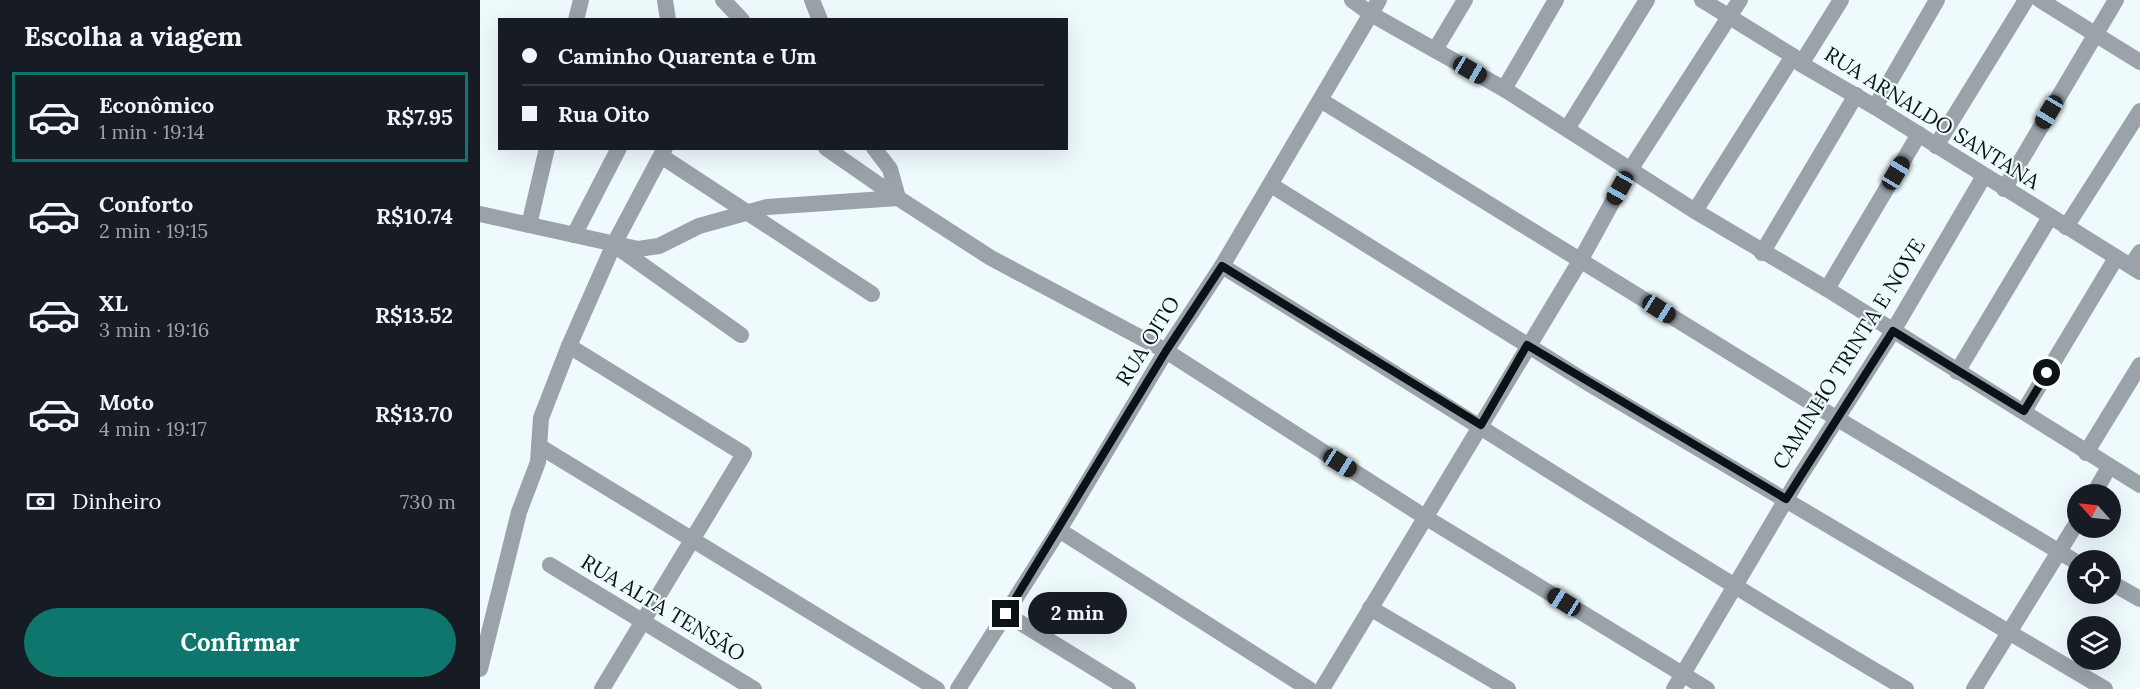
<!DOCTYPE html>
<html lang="pt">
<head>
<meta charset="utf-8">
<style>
	:root { --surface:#171b24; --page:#20242c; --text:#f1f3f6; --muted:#9ea1a6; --line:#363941; --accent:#0f766e }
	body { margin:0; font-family:Lora,serif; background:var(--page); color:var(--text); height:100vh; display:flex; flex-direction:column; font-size:22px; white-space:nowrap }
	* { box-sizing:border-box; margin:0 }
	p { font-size:20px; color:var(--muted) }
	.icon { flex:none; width:33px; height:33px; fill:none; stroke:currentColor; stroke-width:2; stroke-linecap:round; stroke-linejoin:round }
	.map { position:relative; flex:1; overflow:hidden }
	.sheet { display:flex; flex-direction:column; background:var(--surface); width:480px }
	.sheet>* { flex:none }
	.guide { position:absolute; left:18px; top:18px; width:570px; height:132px; border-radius:0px; box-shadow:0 6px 24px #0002; display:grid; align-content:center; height:132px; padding:0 24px; background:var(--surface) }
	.needle { width:39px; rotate:297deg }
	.buttons { position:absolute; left:1587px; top:484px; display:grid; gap:12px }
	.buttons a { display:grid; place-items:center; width:54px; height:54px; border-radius:50%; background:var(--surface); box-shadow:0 6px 24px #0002; font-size:30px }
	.end { position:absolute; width:27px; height:27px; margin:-14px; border:8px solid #0a1417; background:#fff; box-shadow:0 0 0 3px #fff }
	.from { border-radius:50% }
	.bubble { position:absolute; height:42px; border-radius:21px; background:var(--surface); box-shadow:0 6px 24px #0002; font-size:20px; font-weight:700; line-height:42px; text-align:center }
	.car { position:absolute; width:18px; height:36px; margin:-18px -9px; border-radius:8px; box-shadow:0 0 4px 2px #0007; background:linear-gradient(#222 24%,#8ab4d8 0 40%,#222 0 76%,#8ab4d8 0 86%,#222 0) }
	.guide b { display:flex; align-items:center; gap:21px; height:57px; font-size:22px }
	.guide b+b { border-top:2px solid var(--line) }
	.guide i { width:15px; height:15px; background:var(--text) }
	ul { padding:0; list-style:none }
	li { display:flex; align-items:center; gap:18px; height:90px; margin:0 12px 9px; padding:0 12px; border:3px solid transparent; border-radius:0px }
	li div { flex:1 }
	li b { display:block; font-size:22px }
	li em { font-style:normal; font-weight:700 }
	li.current { border-color:var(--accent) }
	li>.icon { width:54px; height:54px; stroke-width:1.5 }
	h2 { padding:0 24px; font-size:27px; line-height:72px }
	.pay { display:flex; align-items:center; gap:15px; height:66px; padding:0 24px; font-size:22px }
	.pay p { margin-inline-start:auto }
	.cta { display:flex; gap:12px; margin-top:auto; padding:12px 24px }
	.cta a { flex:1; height:69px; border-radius:36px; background:var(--accent); color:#fff; font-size:24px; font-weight:700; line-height:69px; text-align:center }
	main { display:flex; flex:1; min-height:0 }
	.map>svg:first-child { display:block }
</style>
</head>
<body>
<main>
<section class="sheet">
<h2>Escolha a viagem</h2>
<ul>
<li class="current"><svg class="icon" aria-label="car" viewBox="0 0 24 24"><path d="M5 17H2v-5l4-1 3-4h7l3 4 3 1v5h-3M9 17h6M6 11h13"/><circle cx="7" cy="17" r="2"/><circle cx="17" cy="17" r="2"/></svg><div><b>Econômico</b><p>1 min · 19:14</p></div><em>R$7.95</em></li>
<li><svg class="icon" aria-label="car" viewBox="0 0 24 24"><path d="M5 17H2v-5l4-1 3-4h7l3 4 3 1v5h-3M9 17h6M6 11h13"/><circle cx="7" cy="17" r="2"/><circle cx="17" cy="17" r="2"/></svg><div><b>Conforto</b><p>2 min · 19:15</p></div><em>R$10.74</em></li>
<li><svg class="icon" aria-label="car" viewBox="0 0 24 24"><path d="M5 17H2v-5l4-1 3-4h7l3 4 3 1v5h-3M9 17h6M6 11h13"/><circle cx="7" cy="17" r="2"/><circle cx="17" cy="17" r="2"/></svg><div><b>XL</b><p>3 min · 19:16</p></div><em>R$13.52</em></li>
<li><svg class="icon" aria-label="car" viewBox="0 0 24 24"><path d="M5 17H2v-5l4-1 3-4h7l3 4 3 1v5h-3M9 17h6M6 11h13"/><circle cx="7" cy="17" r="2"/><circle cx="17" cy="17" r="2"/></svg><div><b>Moto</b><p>4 min · 19:17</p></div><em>R$13.70</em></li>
</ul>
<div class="pay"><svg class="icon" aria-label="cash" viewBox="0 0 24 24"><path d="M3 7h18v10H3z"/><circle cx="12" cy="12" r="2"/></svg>Dinheiro<p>730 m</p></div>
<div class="cta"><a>Confirmar</a></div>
</section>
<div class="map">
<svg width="1660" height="689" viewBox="0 0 1660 689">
	<rect width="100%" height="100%" fill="#effafd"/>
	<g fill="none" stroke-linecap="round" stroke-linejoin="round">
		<g stroke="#9ba2aa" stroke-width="16">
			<polyline points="185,0 188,20"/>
			<polyline points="243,0 262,20"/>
			<polyline points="332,0 340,20"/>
			<polyline points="872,0 891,14 1024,89 1215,211 1347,289 1660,485"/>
			<polyline points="1560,0 1660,62"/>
			<polyline points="96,20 101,0"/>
			<polyline points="955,50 985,0"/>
			<polyline points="1321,64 1361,0"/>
			<polyline points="1024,89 1076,0"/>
			<polyline points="842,101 1356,418 1598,563"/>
			<polyline points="1395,107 1457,0"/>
			<polyline points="1087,129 1167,0"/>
			<polyline points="1456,146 1546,0"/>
			<polyline points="346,148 418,198"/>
			<polyline points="394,148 410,169 418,198"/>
			<polyline points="181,156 392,294"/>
			<polyline points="791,185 1108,383 1625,689"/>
			<polyline points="1524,189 1636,0"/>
			<polyline points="1215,211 1313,56"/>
			<polyline points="0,214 158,249 179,246 219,226 287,207 418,198 511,258 686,351 945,517 1227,689"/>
			<polyline points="49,225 67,148"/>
			<polyline points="1586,227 1660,111"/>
			<polyline points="94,235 139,148"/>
			<polyline points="137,247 261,335"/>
			<polyline points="1282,253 1376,95"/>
			<path d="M742,266C971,407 1195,553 1426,689"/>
			<polyline points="1651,266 1660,252"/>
			<polyline points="1347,289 1439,134"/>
			<polyline points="89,346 134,244 185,148"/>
			<polyline points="1477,372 1570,217"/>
			<polyline points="1544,411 1636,258"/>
			<polyline points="59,446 457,689"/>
			<polyline points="1606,453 1660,365"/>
			<polyline points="1613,495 1629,467"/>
			<polyline points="579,530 829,689"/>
			<polyline points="70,565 274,689"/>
			<polyline points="1630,582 1660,599"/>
			<polyline points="890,608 1028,689"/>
			<polyline points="526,614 648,689"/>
			<polyline points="0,669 39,512 58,462 61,418 89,346 264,454 122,689"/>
			<polyline points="478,689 579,530 686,351 742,266 899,0"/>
			<polyline points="842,689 1100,261 1150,170 1260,0"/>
			<polyline points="1194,689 1317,481 1413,331 1504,176"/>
			<polyline points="1494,689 1598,521"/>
		</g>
		<polyline stroke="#9ba2aa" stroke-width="16" points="1222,0 1313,56 1321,64 1395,107 1660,272"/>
	</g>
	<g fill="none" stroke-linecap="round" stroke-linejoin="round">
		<polyline stroke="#0a1417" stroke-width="8" points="526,614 686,351 742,266 1001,425 1047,345 1306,499 1413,331 1544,411 1567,373"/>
	</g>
	<g text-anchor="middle" stroke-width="4.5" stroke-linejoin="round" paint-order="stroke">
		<g font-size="21" fill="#0a1417" stroke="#effafd">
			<text transform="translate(1452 118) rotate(32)" y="7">RUA ARNALDO SANTANA</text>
			<text transform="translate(668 341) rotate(-58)" y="7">RUA OITO</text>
			<text transform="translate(1369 354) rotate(-58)" y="7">CAMINHO TRINTA E NOVE</text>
			<text transform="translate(183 608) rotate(31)" y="7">RUA ALTA TENSÃO</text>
		</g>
	</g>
</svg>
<div class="buttons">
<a><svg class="needle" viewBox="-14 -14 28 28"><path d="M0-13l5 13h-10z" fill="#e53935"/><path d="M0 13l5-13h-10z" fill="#9ea1a6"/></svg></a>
<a><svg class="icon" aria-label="locate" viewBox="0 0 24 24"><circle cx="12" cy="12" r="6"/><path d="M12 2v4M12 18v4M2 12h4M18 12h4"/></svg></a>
<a><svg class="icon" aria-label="layers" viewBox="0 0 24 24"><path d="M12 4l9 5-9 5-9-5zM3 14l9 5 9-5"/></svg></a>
</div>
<i class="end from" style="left:1567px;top:373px"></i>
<i class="end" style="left:526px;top:614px"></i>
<div class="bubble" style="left:548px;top:592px;width:99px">2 min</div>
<i class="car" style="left:990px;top:70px;rotate:120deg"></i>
<i class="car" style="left:1569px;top:112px;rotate:211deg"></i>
<i class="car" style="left:1416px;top:173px;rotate:31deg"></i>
<i class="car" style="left:1140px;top:188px;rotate:209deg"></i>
<i class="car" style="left:1179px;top:309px;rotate:122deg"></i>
<i class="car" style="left:860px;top:463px;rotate:122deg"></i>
<i class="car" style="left:1084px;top:602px;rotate:302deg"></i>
<div class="guide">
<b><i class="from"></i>Caminho Quarenta e Um</b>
<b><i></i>Rua Oito</b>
</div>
</div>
</main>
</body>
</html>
